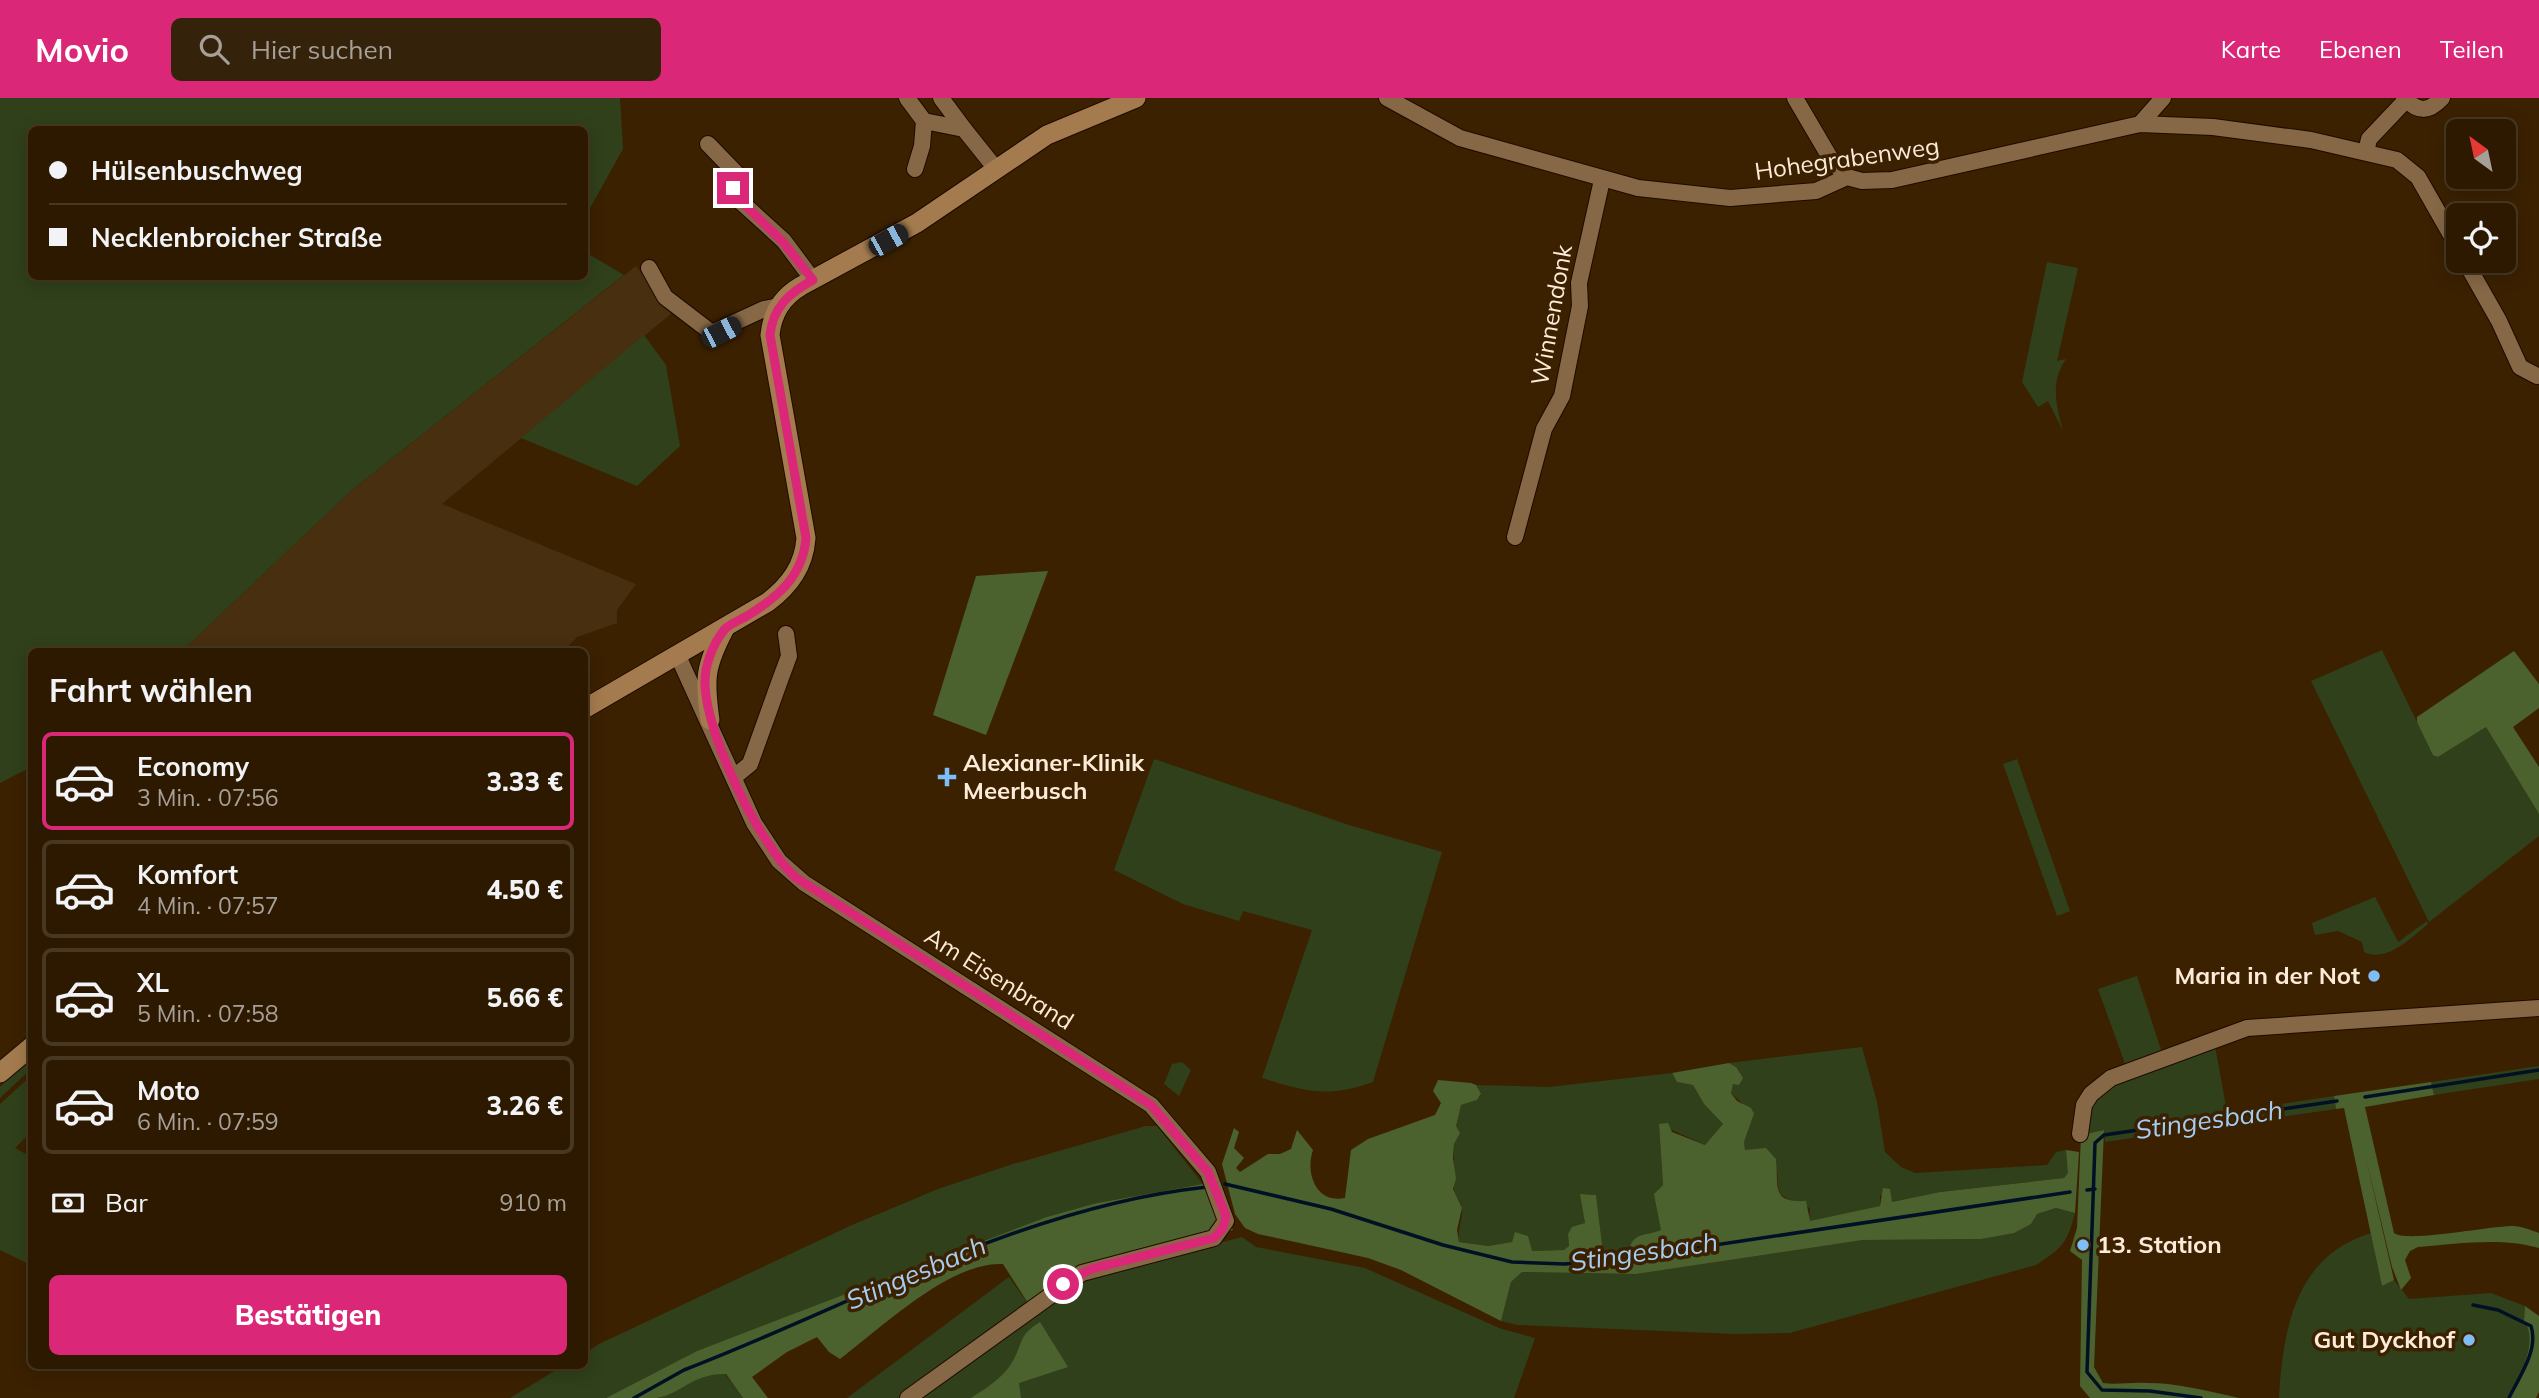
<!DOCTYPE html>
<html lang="de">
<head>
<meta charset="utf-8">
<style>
	:root { --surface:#2c1900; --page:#34220a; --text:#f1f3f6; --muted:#a6a099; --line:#483822; --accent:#db2777 }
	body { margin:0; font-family:Mulish,sans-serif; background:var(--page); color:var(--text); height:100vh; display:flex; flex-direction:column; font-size:26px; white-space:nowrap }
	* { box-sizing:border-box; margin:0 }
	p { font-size:23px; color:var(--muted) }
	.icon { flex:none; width:38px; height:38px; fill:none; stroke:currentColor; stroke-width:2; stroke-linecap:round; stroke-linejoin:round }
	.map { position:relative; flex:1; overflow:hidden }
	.details { position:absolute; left:28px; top:550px; width:560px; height:721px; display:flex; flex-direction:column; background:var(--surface); border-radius:10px; box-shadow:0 4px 18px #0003,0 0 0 2px var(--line) }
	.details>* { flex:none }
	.top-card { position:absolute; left:28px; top:28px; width:560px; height:154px; border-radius:10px; box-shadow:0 4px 18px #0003,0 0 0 2px var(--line); display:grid; align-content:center; height:154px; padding:0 21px; background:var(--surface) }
	.needle { width:46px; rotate:327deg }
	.fabs { position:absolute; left:2446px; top:21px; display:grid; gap:14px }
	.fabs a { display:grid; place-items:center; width:70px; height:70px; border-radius:10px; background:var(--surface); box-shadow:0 4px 18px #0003,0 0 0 2px var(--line); font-size:35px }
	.end { position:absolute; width:32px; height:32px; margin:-16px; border:9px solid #db2777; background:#fff; box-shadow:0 0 0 4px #fff }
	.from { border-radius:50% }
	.car { position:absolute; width:21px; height:42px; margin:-21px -10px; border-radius:9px; box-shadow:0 0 5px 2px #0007; background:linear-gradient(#222 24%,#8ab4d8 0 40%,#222 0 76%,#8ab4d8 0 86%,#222 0) }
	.top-card b { display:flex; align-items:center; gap:24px; height:66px; font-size:26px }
	.top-card b+b { border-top:2px solid var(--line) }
	.top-card i { width:18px; height:18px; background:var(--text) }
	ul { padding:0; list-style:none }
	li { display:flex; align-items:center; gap:21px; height:98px; margin:0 14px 10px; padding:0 7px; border:4px solid var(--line); border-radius:10px }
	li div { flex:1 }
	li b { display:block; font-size:26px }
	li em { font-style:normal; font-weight:800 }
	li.on { border-color:var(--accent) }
	li>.icon { width:63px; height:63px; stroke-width:1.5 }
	h2 { padding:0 21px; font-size:32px; line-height:84px }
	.pay { display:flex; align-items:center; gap:18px; height:77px; padding:0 21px; font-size:26px }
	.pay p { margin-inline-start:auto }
	.cta { display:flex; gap:14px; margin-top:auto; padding:14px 21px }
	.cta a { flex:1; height:80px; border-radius:10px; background:var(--accent); color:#fff; font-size:28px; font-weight:800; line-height:80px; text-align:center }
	header { display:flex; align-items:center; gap:42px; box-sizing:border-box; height:98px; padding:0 35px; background:var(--accent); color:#fff }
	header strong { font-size:33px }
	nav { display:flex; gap:38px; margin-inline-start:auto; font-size:24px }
	.search { width:490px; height:63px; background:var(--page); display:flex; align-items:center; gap:18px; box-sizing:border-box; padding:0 24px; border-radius:10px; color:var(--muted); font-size:26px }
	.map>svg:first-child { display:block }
</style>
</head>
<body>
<header>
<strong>Movio</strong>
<div class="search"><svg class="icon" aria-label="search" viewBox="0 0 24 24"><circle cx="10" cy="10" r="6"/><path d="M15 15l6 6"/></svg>Hier suchen</div>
<nav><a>Karte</a><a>Ebenen</a><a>Teilen</a></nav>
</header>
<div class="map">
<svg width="2539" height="1300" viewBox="0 0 2539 1300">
	<rect width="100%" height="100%" fill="#3b2100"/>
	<polygon fill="#472f0f" points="636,168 672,215 442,406 636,486 617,512 617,525 577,539 564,553 182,553 353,391"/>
	<g fill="#30401a">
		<polygon points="0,0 620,0 623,51 585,119 584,32 32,32 32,178 584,178 585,154 624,177 353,391 182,553 32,553 31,669 0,685"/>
		<path d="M2047,164L2078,170L2057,263L2066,261C2050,284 2056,307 2063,333L2048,303L2038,309L2022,284Z"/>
		<polygon points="644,237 666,267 680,348 637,388 521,340"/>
		<polygon points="2382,552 2417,624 2438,659 2486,629 2539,716 2539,738 2429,824 2311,583"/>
		<path d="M1154,661L1349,727L1442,754L1373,984C1329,1000 1306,994 1262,980L1312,832L1243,813L1239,823L1183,806L1114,772Z"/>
		<polygon points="2017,661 2070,813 2057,818 2003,666"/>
		<path d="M2375,799L2398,844L2427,823L2428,826C2412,839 2387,865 2364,854L2362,844L2338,833L2315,837L2312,825Z"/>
		<polygon points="2137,878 2163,958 2127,971 2098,891"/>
		<polygon points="2214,942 2227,1014 2334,998 2336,1011 2105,1044 2104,1032 2081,1037 2091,997"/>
		<path d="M1862,949L1877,1004L1885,1054L1901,1069L1915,1075L2047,1067L2056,1054L2066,1052L2069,1075L2064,1080L1940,1094L1892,1104L1880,1097V1108L1809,1124L1810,1110C1770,1094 1781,1101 1776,1061L1766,1051L1745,1053L1744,1044L1754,1016L1731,995L1736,969L1729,965Z"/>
		<polygon points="31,960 31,971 0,1000 0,989"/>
		<polygon points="1182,964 1191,972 1179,998 1164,986 1172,966"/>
		<polygon points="2539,968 2539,981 2434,997 2431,984"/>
		<path d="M1672,975L1677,984L1693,987L1704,1006L1723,1026L1705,1047L1659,1026L1663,1087L1655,1096L1662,1132L1648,1137L1630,1152L1603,1154L1596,1097L1581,1096L1585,1125L1568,1136L1569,1148L1564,1152L1532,1153L1516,1134L1512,1144L1488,1148L1459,1144C1457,1132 1463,1122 1462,1111C1461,1103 1454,1098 1454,1090C1455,1062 1451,1034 1461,1007L1477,1002L1481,997L1476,987L1549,989Z"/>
		<polygon points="31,978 31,1034 15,1050 31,1059 31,1167 0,1152 0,1006"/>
		<polygon points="1146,1028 1157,1028 1203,1086 1097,1105 697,1253 606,1300 510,1300 564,1267 584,1267 585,1255 599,1246 852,1127 938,1091 1013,1066"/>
		<path d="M2056,1110L2075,1115C2067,1146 2062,1150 2036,1167L1790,1235L1735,1236L1517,1227L1501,1223L1511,1184L1522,1174L1636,1176L1863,1142L1981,1141L2031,1126L2036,1116Z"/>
		<path d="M2371,1135L2382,1188L2394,1182L2409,1201L2491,1195L2525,1208L2524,1224L2533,1237L2531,1254L2508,1300H2279C2283,1231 2295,1158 2371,1135Z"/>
		<polygon points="1242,1139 1256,1149 1365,1170 1499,1230 1535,1240 1514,1300 847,1300 1009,1179 1033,1212 1075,1183"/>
		<polygon points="713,1276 725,1276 743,1300 659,1300 690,1283"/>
	</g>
	<g fill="#4c622e">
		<polygon points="1048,473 986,637 933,617 976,478"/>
		<polygon points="2514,553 2539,586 2539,610 2513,629 2539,669 2539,716 2486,629 2438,659 2433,657 2417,624 2417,619"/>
		<path d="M1729,965L1736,969L1743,980L1739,987L1733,986L1731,995L1737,1003L1751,1010L1754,1016L1744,1044L1745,1052L1766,1050L1776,1061C1779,1088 1770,1105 1806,1103L1810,1123L1880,1108L1883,1090L1890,1091L1892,1104L1940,1094L2064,1080L2068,1075L2066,1052L2079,1054L2075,1115L2056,1110L2037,1116L2031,1126L2014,1135L1981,1141L1863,1142L1636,1176L1522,1174L1511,1184L1501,1223L1401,1172L1368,1160L1258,1136L1245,1130L1235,1116L1222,1066L1234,1030L1239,1034L1234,1050L1244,1060L1236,1070L1240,1074L1268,1056H1280L1291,1051L1297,1032L1313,1052C1305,1075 1316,1106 1345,1100L1351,1052L1368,1041L1435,1017L1441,1005L1433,993L1438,982L1471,985L1476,987L1481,996L1477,1002L1461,1007L1456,1028L1460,1035L1454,1046L1453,1060L1456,1081L1453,1091L1462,1110L1457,1132L1459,1144L1488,1148L1512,1144L1515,1134L1528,1138L1532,1153L1564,1152L1569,1148L1568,1136L1572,1129L1585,1125L1580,1096L1596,1097L1603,1154L1629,1152C1633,1134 1647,1138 1661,1132L1654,1096L1663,1087L1659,1026L1668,1025L1672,1034L1705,1047L1723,1026L1704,1006L1693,987L1677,984L1672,975Z"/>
		<path d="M2431,984L2434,997L2365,1009L2394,1135C2407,1145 2489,1128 2513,1128C2521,1128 2531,1132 2539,1135V1150C2500,1139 2458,1146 2418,1149L2410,1153L2405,1162L2411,1180L2401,1192L2392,1169L2365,1056L2394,1182L2382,1188L2344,1010L2336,1011L2334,998Z"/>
		<path d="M2104,1032L2094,1269L2103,1285C2117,1287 2132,1284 2147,1285C2178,1285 2208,1293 2239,1300H2090L2080,1288L2082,1162L2070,1153L2077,1130L2081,1037Z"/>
		<path d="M1203,1086L1233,1132L1163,1151L1028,1205L1003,1166C951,1163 882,1229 840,1261L829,1254L817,1239L787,1254L752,1279L768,1300H743L726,1276C693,1275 681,1296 657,1300C641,1300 622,1300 606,1300L697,1253L1047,1119L1097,1105Z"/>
		<path d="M2525,1208L2539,1218V1294L2536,1300H2510C2520,1279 2539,1242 2524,1223Z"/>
		<path d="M1040,1224L1068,1269L1019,1285L1021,1300H971C988,1289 1006,1278 1015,1259C1024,1240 1020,1237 1040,1224Z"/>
	</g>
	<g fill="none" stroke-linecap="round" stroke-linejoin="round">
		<g stroke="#001125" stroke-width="3.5">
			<polyline points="2365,999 2539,972"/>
			<polyline points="1225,1086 1331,1111 1443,1147 1512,1164 1564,1166 1608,1163 2070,1094"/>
			<polyline points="2087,1092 2095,1091"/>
			<path d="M2473,1207L2498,1212L2531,1228C2539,1252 2519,1279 2509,1300"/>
			<path d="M634,1300L684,1272C856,1206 1021,1109 1207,1089"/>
			<polyline points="2201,1300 2150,1293 2102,1292 2087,1274 2095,1045 2104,1037 2337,1003"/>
		</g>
		<g stroke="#1e0b00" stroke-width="18">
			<g id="minor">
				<polyline points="907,0 924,23 922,48 915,71"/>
				<polyline points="941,0 964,31"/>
				<polyline points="1387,0 1460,40 1638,90 1730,100 1816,93 1847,79 1862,83 1892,82 2140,26 2213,29 2311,42 2397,62 2418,79 2459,151"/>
				<polyline points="1795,0 1832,63 1847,79"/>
				<path d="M2404,0C2418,14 2428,15 2442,0"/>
				<polyline points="924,23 964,31 996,71"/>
				<polyline points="2140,26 2163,0"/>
				<polyline points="708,46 737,76 733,90 739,102 784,143 813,182"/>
				<polyline points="2366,54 2369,41 2406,2"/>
				<polyline points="2465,163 2499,223 2520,269 2537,278"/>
				<polyline points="649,170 665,199 712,235 764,211 779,208"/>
				<polyline points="1515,439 1544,331 1562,298 1580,208 1579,185 1602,82"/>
				<polyline points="678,558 754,725 779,763 804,785 1151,1007 1208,1074 1226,1123 1214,1140 1082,1175 908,1300"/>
				<polyline points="734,679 750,666 779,585 789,558 786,536"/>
				<polyline points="2080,1036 2084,1007 2091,996 2111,980 2247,930 2539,910"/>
			</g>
		</g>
		<g stroke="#1e0b00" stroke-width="21">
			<g id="major">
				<path d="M584,611L768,504C790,487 804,468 806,440L770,237C772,216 782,199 801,188L917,125L1047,37L1136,0"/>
				<path d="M710,622C704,580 705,568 725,530"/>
				<polyline points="0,975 32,948"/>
			</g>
		</g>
		<use href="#minor" stroke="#876846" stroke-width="16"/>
		<use href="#major" stroke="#a47b4e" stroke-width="19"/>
	</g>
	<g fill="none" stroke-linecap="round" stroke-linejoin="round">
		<path stroke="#db2777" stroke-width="9" d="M733,90L740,102L783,144L813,182C789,195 773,209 770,237L806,440C803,478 778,499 747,518C740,522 729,526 724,532C713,546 704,568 705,587C707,638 758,744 795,779L1151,1007L1208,1074L1226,1118L1223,1130L1214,1140L1091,1171L1063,1186"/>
	</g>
	<g fill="#7fbdf9" stroke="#3b2100" stroke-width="2.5">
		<path d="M943.5 668.5h7v7h7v7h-7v7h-7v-7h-7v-7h7z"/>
		<circle cx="2374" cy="878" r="7"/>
		<circle cx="2083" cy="1147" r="7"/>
		<circle cx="2469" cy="1242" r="7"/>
	</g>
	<g text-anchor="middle" stroke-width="7" stroke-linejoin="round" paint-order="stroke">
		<g font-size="24" fill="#fdebd9" stroke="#3b2100">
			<text transform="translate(1847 61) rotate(-8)" y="8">Hohegrabenweg</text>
			<text transform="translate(1552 217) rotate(-80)" y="8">Winnendonk</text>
			<text transform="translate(999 881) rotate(32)" y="8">Am Eisenbrand</text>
		</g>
		<g font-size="24" font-weight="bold" fill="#fdebd9" stroke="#3b2100" text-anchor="start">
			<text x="963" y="673">Alexianer-Klinik<tspan x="963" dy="28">Meerbusch</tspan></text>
			<text x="2360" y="886" text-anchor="end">Maria in der Not</text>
			<text x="2097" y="1155">13. Station</text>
			<text x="2455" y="1250" text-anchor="end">Gut Dyckhof</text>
		</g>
		<g font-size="26" font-style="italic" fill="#a6ccf1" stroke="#3b2100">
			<text transform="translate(2209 1022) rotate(-8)" y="9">Stingesbach</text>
			<text transform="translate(1644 1154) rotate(-8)" y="9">Stingesbach</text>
			<text transform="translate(916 1175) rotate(-23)" y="9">Stingesbach</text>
		</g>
	</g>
</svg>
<div class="fabs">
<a><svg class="needle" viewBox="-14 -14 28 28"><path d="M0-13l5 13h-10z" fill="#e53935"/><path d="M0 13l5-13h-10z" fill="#a6a099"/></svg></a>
<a><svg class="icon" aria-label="locate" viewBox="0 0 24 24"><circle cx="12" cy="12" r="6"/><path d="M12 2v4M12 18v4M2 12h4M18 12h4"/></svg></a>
</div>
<i class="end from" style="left:1063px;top:1186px"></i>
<i class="end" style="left:733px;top:90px"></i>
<i class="car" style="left:888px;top:142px;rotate:61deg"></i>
<i class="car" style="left:721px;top:234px;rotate:63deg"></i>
<div class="top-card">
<b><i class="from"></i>Hülsenbuschweg</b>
<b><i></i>Necklenbroicher Straße</b>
</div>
<section class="details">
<h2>Fahrt wählen</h2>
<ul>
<li class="on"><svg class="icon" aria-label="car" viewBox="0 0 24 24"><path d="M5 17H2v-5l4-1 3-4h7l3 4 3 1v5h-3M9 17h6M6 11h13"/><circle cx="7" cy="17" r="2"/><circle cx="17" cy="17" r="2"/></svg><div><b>Economy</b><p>3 Min. · 07:56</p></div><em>3.33 €</em></li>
<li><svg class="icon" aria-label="car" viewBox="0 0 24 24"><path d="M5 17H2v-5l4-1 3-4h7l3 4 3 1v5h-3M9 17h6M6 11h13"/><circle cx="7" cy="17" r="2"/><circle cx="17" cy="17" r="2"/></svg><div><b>Komfort</b><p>4 Min. · 07:57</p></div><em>4.50 €</em></li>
<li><svg class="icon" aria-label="car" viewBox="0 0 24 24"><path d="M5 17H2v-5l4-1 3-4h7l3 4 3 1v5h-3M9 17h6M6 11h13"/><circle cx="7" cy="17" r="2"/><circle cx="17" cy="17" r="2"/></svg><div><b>XL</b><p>5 Min. · 07:58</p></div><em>5.66 €</em></li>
<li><svg class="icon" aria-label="car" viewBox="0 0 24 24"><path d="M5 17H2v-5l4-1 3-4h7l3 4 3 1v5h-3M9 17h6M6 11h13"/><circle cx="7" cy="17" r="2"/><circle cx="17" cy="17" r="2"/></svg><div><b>Moto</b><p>6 Min. · 07:59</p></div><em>3.26 €</em></li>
</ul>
<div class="pay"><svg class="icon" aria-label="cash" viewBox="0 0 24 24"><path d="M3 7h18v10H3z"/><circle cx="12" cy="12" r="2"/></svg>Bar<p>910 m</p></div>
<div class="cta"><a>Bestätigen</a></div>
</section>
</div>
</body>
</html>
